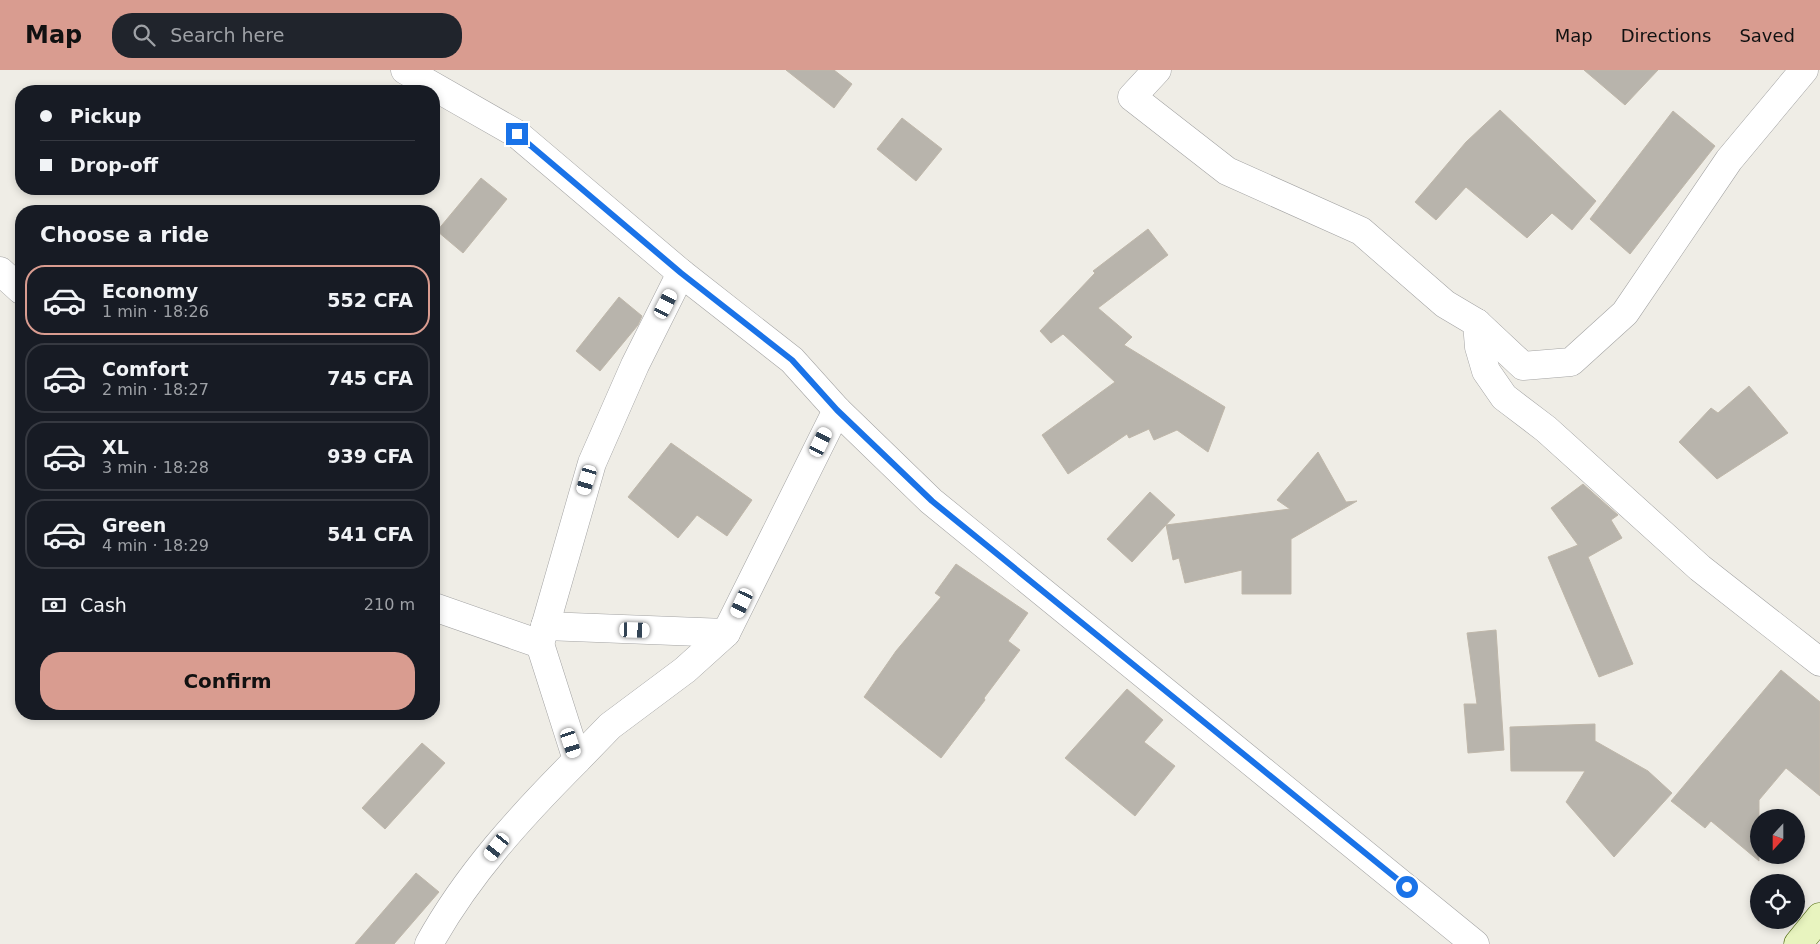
<!DOCTYPE html>
<html lang="en">
<head>
<meta charset="utf-8">
<style>
	:root { --surface:#171b24; --page:#20242c; --text:#f1f3f6; --muted:#9ea1a6; --line:#363941; --accent:#d99c90 }
	body { margin:0; font-family:"DejaVu Sans",sans-serif; background:var(--page); color:var(--text); height:100vh; display:flex; flex-direction:column; font-size:19px; white-space:nowrap }
	* { box-sizing:border-box; margin:0 }
	p { font-size:16px; color:var(--muted) }
	.icon { flex:none; width:28px; height:28px; fill:none; stroke:currentColor; stroke-width:2; stroke-linecap:round; stroke-linejoin:round }
	.map { position:relative; flex:1; overflow:hidden }
	.sheet { position:absolute; left:15px; top:135px; width:425px; height:515px; display:flex; flex-direction:column; background:var(--surface); border-radius:20px; box-shadow:0 2px 8px #0003 }
	.sheet>* { flex:none }
	.guide { position:absolute; left:15px; top:15px; width:425px; height:110px; border-radius:20px; box-shadow:0 2px 8px #0003; display:grid; align-content:center; height:110px; padding:0 25px; background:var(--surface) }
	.needle { width:32px; rotate:201deg }
	.buttons { position:absolute; left:1750px; top:739px; display:grid; gap:10px }
	.buttons a { display:grid; place-items:center; width:55px; height:55px; border-radius:50%; background:var(--surface); box-shadow:0 2px 8px #0003; font-size:25px }
	.end { position:absolute; width:22px; height:22px; margin:-11px; border:6px solid #1a73e8; background:#fff; box-shadow:0 0 0 2px #fff }
	.from { border-radius:50% }
	.car { position:absolute; width:15px; height:30px; margin:-15px -8px; border-radius:6px; box-shadow:0 0 4px 1px #0007; background:linear-gradient(#fff 24%,#345 0 40%,#fff 0 76%,#345 0 86%,#fff 0) }
	.guide b { display:flex; align-items:center; gap:18px; height:48px; font-size:19px }
	.guide b+b { border-top:1px solid var(--line) }
	.guide i { width:12px; height:12px; background:var(--text) }
	ul { padding:0; list-style:none }
	li { display:flex; align-items:center; gap:15px; height:70px; margin:0 10px 8px; padding:0 15px; border:2px solid var(--line); border-radius:20px }
	li div { flex:1 }
	li b { display:block; font-size:19px }
	li em { font-style:normal; font-weight:800 }
	li.on { border-color:var(--accent) }
	li>.icon { width:45px; height:45px; stroke-width:1.5 }
	h2 { padding:0 25px; font-size:22px; line-height:60px }
	.pay { display:flex; align-items:center; gap:12px; height:55px; padding:0 25px; font-size:19px }
	.pay p { margin-inline-start:auto }
	.primary-button { display:flex; gap:10px; margin-top:auto; padding:10px 25px }
	.primary-button a { flex:1; height:58px; border-radius:20px; background:var(--accent); color:#111; font-size:20px; font-weight:800; line-height:58px; text-align:center }
	header { display:flex; align-items:center; gap:30px; box-sizing:border-box; height:70px; padding:0 25px; background:var(--accent); color:#111 }
	header strong { font-size:24px }
	nav { display:flex; gap:28px; margin-inline-start:auto; font-size:18px }
	.search { width:350px; height:45px; background:var(--page); display:flex; align-items:center; gap:12px; box-sizing:border-box; padding:0 18px; border-radius:20px; color:var(--muted); font-size:19px }
	.map>svg:first-child { display:block }
</style>
</head>
<body>
<header>
<strong>Map</strong>
<div class="search"><svg class="icon" aria-label="search" viewBox="0 0 24 24"><circle cx="10" cy="10" r="6"/><path d="M15 15l6 6"/></svg>Search here</div>
<nav><a>Map</a><a>Directions</a><a>Saved</a></nav>
</header>
<div class="map">
<svg width="1820" height="874" viewBox="0 0 1820 874">
	<rect width="100%" height="100%" fill="#efede6"/>
	<g fill="#b8b4ac" stroke="#bfb7aa">
		<polygon points="786,0 834,0 852,14 834,38"/>
		<polygon points="1584,0 1658,0 1625,35"/>
		<polygon points="1500,40 1596,131 1572,160 1552,143 1527,168 1466,117 1436,150 1415,132 1466,72"/>
		<polygon points="1673,41 1715,76 1630,184 1590,149"/>
		<polygon points="902,48 942,79 916,111 877,79"/>
		<polygon points="481,108 507,129 463,183 437,161"/>
		<polygon points="1148,159 1168,185 1098,238 1132,267 1124,275 1225,337 1208,382 1177,360 1154,370 1149,359 1129,368 1127,364 1068,404 1042,365 1115,312 1063,264 1051,273 1040,261 1095,203 1093,201"/>
		<polygon points="619,227 642,246 638,255 600,301 576,281"/>
		<polygon points="1749,316 1788,363 1717,409 1679,372 1711,338 1718,343"/>
		<polygon points="671,373 752,430 727,466 697,445 678,468 628,427"/>
		<polygon points="1318,382 1346,432 1357,431 1291,469 1291,524 1242,524 1242,500 1185,513 1179,488 1173,490 1166,455 1290,439 1277,430"/>
		<polygon points="1583,414 1618,445 1611,450 1622,468 1588,487 1633,594 1599,607 1548,487 1578,475 1551,438"/>
		<polygon points="1150,422 1175,445 1132,492 1107,469"/>
		<polygon points="956,494 1028,543 1008,571 1020,580 984,628 985,630 941,688 864,627 896,581 941,527 935,523"/>
		<polygon points="1496,560 1504,680 1468,683 1464,634 1477,634 1467,563"/>
		<polygon points="1781,600 1820,632 1820,726 1786,698 1759,730 1759,791 1711,751 1705,758 1671,731"/>
		<polygon points="1127,619 1163,650 1144,672 1175,696 1135,746 1065,688"/>
		<polygon points="1595,654 1595,671 1648,701 1672,723 1614,787 1566,732 1585,701 1511,701 1510,657"/>
		<polygon points="422,673 445,693 385,759 362,738"/>
		<polygon points="416,803 439,822 394,874 355,874"/>
	</g>
	<g fill="none" stroke-linecap="round" stroke-linejoin="round">
		<g stroke="#a3a3a3" stroke-width="29">
			<g id="street">
				<polyline points="405,0 517,64 681,203 792,290 837,340 931,431 1475,874"/>
				<polyline points="1157,0 1132,27 1227,101 1361,161 1445,234 1477,253 1479,277 1486,301 1504,327 1546,359 1700,498 1820,592"/>
				<polyline points="0,201 21,220"/>
				<polyline points="1477,253 1523,296 1571,292 1625,243 1729,90 1804,0"/>
				<polyline points="545,556 726,563"/>
				<polyline points="540,574 592,393 635,295 681,203"/>
				<polyline points="577,690 610,656 685,600 726,563 837,340"/>
				<path d="M429,874C467,805 521,746 577,690L540,574L434,537"/>
			</g>
		</g>
		<g stroke="#526c10" stroke-width="29">
			<polyline id="secondary" points="1798,874 1820,847"/>
		</g>
		<use href="#street" stroke="#fff" stroke-width="28"/>
		<use href="#secondary" stroke="#e8f4bf" stroke-width="28"/>
	</g>
	<g fill="none" stroke-linecap="round" stroke-linejoin="round">
		<polyline stroke="#1a73e8" stroke-width="6" points="517,64 681,203 792,290 837,340 932,431 1407,817"/>
	</g>
</svg>
<div class="buttons">
<a><svg class="needle" viewBox="-14 -14 28 28"><path d="M0-13l5 13h-10z" fill="#e53935"/><path d="M0 13l5-13h-10z" fill="#9ea1a6"/></svg></a>
<a><svg class="icon" aria-label="locate" viewBox="0 0 24 24"><circle cx="12" cy="12" r="6"/><path d="M12 2v4M12 18v4M2 12h4M18 12h4"/></svg></a>
</div>
<i class="end from" style="left:1407px;top:817px"></i>
<i class="end" style="left:517px;top:64px"></i>
<i class="car" style="left:666px;top:234px;rotate:27deg"></i>
<i class="car" style="left:821px;top:372px;rotate:26deg"></i>
<i class="car" style="left:587px;top:410px;rotate:197deg"></i>
<i class="car" style="left:742px;top:533px;rotate:205deg"></i>
<i class="car" style="left:635px;top:560px;rotate:92deg"></i>
<i class="car" style="left:571px;top:673px;rotate:162deg"></i>
<i class="car" style="left:497px;top:777px;rotate:218deg"></i>
<div class="guide">
<b><i class="from"></i>Pickup</b>
<b><i></i>Drop-off</b>
</div>
<section class="sheet">
<h2>Choose a ride</h2>
<ul>
<li class="on"><svg class="icon" aria-label="car" viewBox="0 0 24 24"><path d="M5 17H2v-5l4-1 3-4h7l3 4 3 1v5h-3M9 17h6M6 11h13"/><circle cx="7" cy="17" r="2"/><circle cx="17" cy="17" r="2"/></svg><div><b>Economy</b><p>1 min · 18:26</p></div><em>552 CFA</em></li>
<li><svg class="icon" aria-label="car" viewBox="0 0 24 24"><path d="M5 17H2v-5l4-1 3-4h7l3 4 3 1v5h-3M9 17h6M6 11h13"/><circle cx="7" cy="17" r="2"/><circle cx="17" cy="17" r="2"/></svg><div><b>Comfort</b><p>2 min · 18:27</p></div><em>745 CFA</em></li>
<li><svg class="icon" aria-label="car" viewBox="0 0 24 24"><path d="M5 17H2v-5l4-1 3-4h7l3 4 3 1v5h-3M9 17h6M6 11h13"/><circle cx="7" cy="17" r="2"/><circle cx="17" cy="17" r="2"/></svg><div><b>XL</b><p>3 min · 18:28</p></div><em>939 CFA</em></li>
<li><svg class="icon" aria-label="car" viewBox="0 0 24 24"><path d="M5 17H2v-5l4-1 3-4h7l3 4 3 1v5h-3M9 17h6M6 11h13"/><circle cx="7" cy="17" r="2"/><circle cx="17" cy="17" r="2"/></svg><div><b>Green</b><p>4 min · 18:29</p></div><em>541 CFA</em></li>
</ul>
<div class="pay"><svg class="icon" aria-label="cash" viewBox="0 0 24 24"><path d="M3 7h18v10H3z"/><circle cx="12" cy="12" r="2"/></svg>Cash<p>210 m</p></div>
<div class="primary-button"><a>Confirm</a></div>
</section>
</div>
</body>
</html>
